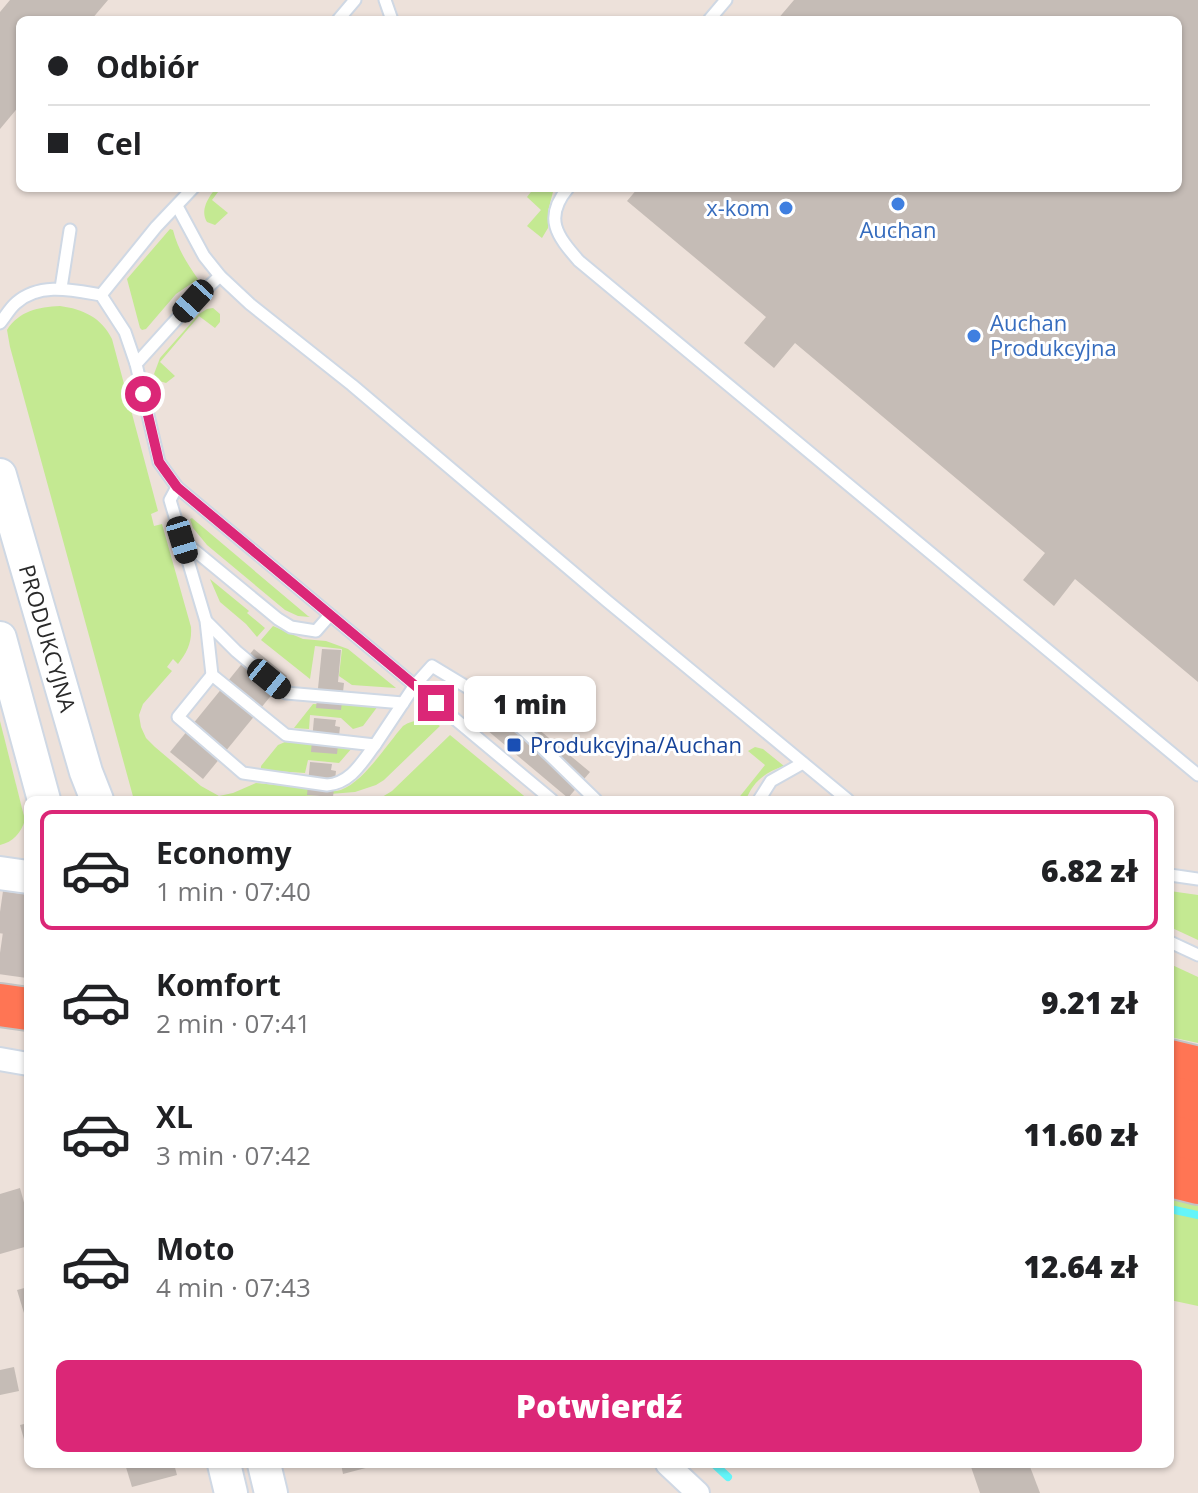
<!DOCTYPE html>
<html lang="pl">
<head>
<meta charset="utf-8">
<style>
	:root { --surface:#fff; --page:#f6f6f6; --text:#202124; --muted:#757577; --line:#e0e0e0; --accent:#db2777 }
	body { margin:0; font-family:"Open Sans",sans-serif; background:var(--page); color:var(--text); height:100vh; display:flex; flex-direction:column; font-size:30px; white-space:nowrap }
	* { box-sizing:border-box; margin:0 }
	p { font-size:26px; color:var(--muted) }
	.icon { flex:none; width:44px; height:44px; fill:none; stroke:currentColor; stroke-width:2; stroke-linecap:round; stroke-linejoin:round }
	.map { position:relative; flex:1; overflow:hidden }
	.panel { position:absolute; left:24px; top:796px; width:1150px; height:672px; display:flex; flex-direction:column; background:var(--surface); border-radius:12px; box-shadow:0 2px 6px #0004 }
	.panel>* { flex:none }
	.hud { position:absolute; left:16px; top:16px; width:1166px; height:176px; border-radius:12px; box-shadow:0 2px 6px #0004; display:grid; align-content:center; height:176px; padding:0 32px; background:var(--surface) }
	.end { position:absolute; width:36px; height:36px; margin:-18px; border:10px solid #db2777; background:#fff; box-shadow:0 0 0 4px #fff }
	.from { border-radius:50% }
	.bubble { position:absolute; height:56px; border-radius:12px; background:var(--surface); box-shadow:0 2px 6px #0004; font-size:26px; font-weight:800; line-height:56px; text-align:center }
	.car { position:absolute; width:24px; height:48px; margin:-24px -12px; border-radius:10px; box-shadow:0 0 6px 2px #0007; background:linear-gradient(#222 24%,#8ab4d8 0 40%,#222 0 76%,#8ab4d8 0 86%,#222 0) }
	.hud b { display:flex; align-items:center; gap:28px; height:76px; font-size:30px }
	.hud b+b { border-top:2px solid var(--line) }
	.hud i { width:20px; height:20px; background:var(--text) }
	ul { padding:14px 0 0; list-style:none }
	li { display:flex; align-items:center; gap:24px; height:120px; margin:0 16px 12px; padding:0 16px; border:4px solid transparent; border-radius:12px }
	li div { flex:1 }
	li b { display:block; font-size:30px }
	li em { font-style:normal; font-weight:800 }
	li.current { border-color:var(--accent) }
	li>.icon { width:72px; height:72px; stroke-width:1.5 }
	.cta { display:flex; gap:16px; margin-top:auto; padding:16px 32px }
	.cta a { flex:1; height:92px; border-radius:12px; background:var(--accent); color:#fff; font-size:32px; font-weight:800; line-height:92px; text-align:center }
	.map>svg:first-child { display:block }
</style>
</head>
<body>
<div class="map">
<svg width="1198" height="1493" viewBox="0 0 1198 1493">
	<rect width="100%" height="100%" fill="#ede1da"/>
	<g fill="#c4e992">
		<path d="M216,188H221L212,200L228,213L215,225L207,222C200,210 208,198 216,188Z"/>
		<polygon points="534,188 554,188 548,211 548,228 542,238 527,226 541,210 527,197"/>
		<path d="M170,229L173,230C178,250 187,263 198,279L176,294L146,329L142,330L140,328L127,279Z"/>
		<path d="M60,306C83,309 102,318 112,339L158,511L151,514L154,526L162,524L191,627C192,643 187,652 178,664L173,659L167,667L172,671L143,704L139,715L141,727L146,738L155,747L201,786L219,796L233,793L256,783L336,791C360,788 387,744 403,726C413,719 430,718 440,726L384,780L376,785L355,792L255,800H134L10,347L7,330C19,311 38,307 60,306Z"/>
		<polygon points="213,308 220,314 220,322 215,328 199,316 160,362 175,376 166,383 159,381 154,374 160,358 199,314 207,309"/>
		<polygon points="192,518 308,616 310,617 298,616 285,610 207,545 193,528 190,519"/>
		<polygon points="210,579 249,611 247,613 265,628 257,637 246,624 220,602"/>
		<polygon points="273,626 303,639 326,641 348,649 396,688 352,685 339,676 342,649 315,646 310,679 261,640"/>
		<polygon points="313,704 378,706 363,726 353,729 341,718 310,715 309,729 294,728"/>
		<path d="M0,721L25,820C21,833 13,842 0,845Z"/>
		<polygon points="450,735 529,800 377,800 392,791"/>
		<polygon points="285,742 352,748 339,763 308,760 305,773 261,770 261,766 278,745"/>
		<path d="M755,747L763,749L784,766C766,772 753,781 746,800H737L765,765L748,751Z"/>
		<polygon points="1170,891 1198,895 1198,940 1170,927"/>
		<polygon points="1170,964 1198,977 1198,1043 1170,1037"/>
		<polygon points="1170,1192 1198,1199 1198,1306 1170,1300"/>
	</g>
	<g fill="none" stroke-linecap="round" stroke-linejoin="round">
		<g stroke="#64f5f9" stroke-width="8">
			<polyline points="1170,1209 1198,1215"/>
			<polyline points="714,1464 728,1477"/>
		</g>
	</g>
	<g fill="#c5bcb6">
		<polygon points="10,0 108,0 91,20 20,20 20,105 0,129 0,12"/>
		<polygon points="794,0 1198,0 1198,682 1075,579 1054,606 1023,580 1045,553 795,343 774,368 744,343 766,317 627,201 638,188 1178,188 1178,20 777,20"/>
		<polygon points="254,649 287,676 203,779 170,752"/>
		<polygon points="322,649 341,650 338,682 344,683 341,710 316,708"/>
		<polygon points="496,694 590,772 568,798 475,720"/>
		<polygon points="314,718 336,720 335,726 340,727 337,754 311,752"/>
		<polygon points="310,762 332,764 331,770 336,771 333,797 307,795"/>
		<polygon points="20,1188 28,1217 28,1246 0,1254 0,1194"/>
		<polygon points="28,1287 28,1323 27,1323 17,1290"/>
		<polygon points="14,1367 19,1391 0,1395 0,1370"/>
		<polygon points="28,1423 28,1450 27,1450 20,1425"/>
		<polygon points="125,1464 174,1464 177,1475 132,1487"/>
		<polygon points="341,1464 377,1464 377,1465 343,1474"/>
		<polygon points="970,1464 1029,1464 1040,1493 980,1493"/>
	</g>
	<g fill="none" stroke-linecap="round" stroke-linejoin="round">
		<g stroke="#c6bcb7" stroke-width="42" stroke-dasharray="42 21" stroke-linecap="butt">
			<polyline points="0,912 28,916"/>
			<polyline points="0,953 28,957"/>
		</g>
		<g stroke="#cfd8e4" stroke-width="15">
			<g id="lane">
				<polyline points="385,0 392,20"/>
				<polyline points="338,20 355,0"/>
				<polyline points="709,20 726,0"/>
				<path d="M568,188C543,218 557,236 579,261L1198,775"/>
				<polyline points="177,206 204,256 220,276 250,304 352,385 607,601 848,800"/>
				<polyline points="61,288 70,230"/>
				<polyline points="101,295 156,227 193,188"/>
				<path d="M0,323C5,317 10,308 16,303C40,282 72,290 101,295L125,332L136,364L159,462L177,487L552,800"/>
				<polyline points="136,364 193,301 220,276"/>
				<polyline points="177,487 170,500 206,621 212,675 286,735 375,745 415,685 432,666 480,695 526,732 596,800"/>
				<polyline points="182,540 278,619 291,627 316,631 330,615"/>
				<polyline points="207,622 236,651 286,693 403,703"/>
				<path d="M212,675L178,717L243,773L327,785C351,783 362,762 375,745"/>
				<polyline points="759,800 771,781 803,763"/>
				<polyline points="1170,875 1198,879"/>
				<polyline points="1170,942 1198,955"/>
			</g>
		</g>
		<g stroke="#cfd8e4" stroke-width="26">
			<g id="street">
				<polyline points="0,1059 28,1064"/>
				<polyline points="667,1464 698,1493"/>
			</g>
		</g>
		<g stroke="#cfd8e4" stroke-width="36">
			<g id="secondary">
				<path id="s1" d="M0,475L86,772L97,800"/>
				<polyline points="0,638 44,800"/>
				<polyline points="0,873 28,877"/>
				<polyline points="224,1464 231,1493"/>
				<polyline points="264,1464 271,1493"/>
			</g>
		</g>
		<g stroke="#c3c3c3" stroke-width="46">
			<g id="highway">
				<polyline points="0,1005 28,1009"/>
				<polyline points="1170,1061 1198,1068"/>
				<polyline points="1170,1097 1198,1104"/>
				<polyline points="1170,1136 1198,1143"/>
				<polyline points="1170,1176 1198,1183"/>
			</g>
		</g>
		<use href="#lane" stroke="#fff" stroke-width="11"/>
		<use href="#street" stroke="#fff" stroke-width="22"/>
		<use href="#secondary" stroke="#fff" stroke-width="32"/>
		<use href="#highway" stroke="#ff7554" stroke-width="42"/>
	</g>
	<g fill="none" stroke-linecap="round" stroke-linejoin="round">
		<polyline stroke="#db2777" stroke-width="10" points="143,394 159,462 177,487 436,703"/>
	</g>
	<g fill="#3f7fe0" stroke="#fff" stroke-width="3">
		<circle cx="898" cy="204" r="8"/>
		<circle cx="786" cy="208" r="8"/>
		<circle cx="974" cy="336" r="8"/>
	</g>
	<rect fill="#1a4fb4" stroke="#fff" stroke-width="3" x="506" y="737" width="16" height="16" rx="4"/>
	<g text-anchor="middle" stroke-width="6" stroke-linejoin="round" paint-order="stroke">
		<g font-size="22" fill="#366cbe" stroke="#fff" text-anchor="end">
			<text x="770" y="216">x-kom</text>
			<text x="898" y="238" text-anchor="middle">Auchan</text>
			<text x="990" y="331" text-anchor="start">Auchan<tspan x="990" dy="25">Produkcyjna</tspan></text>
		</g>
		<g font-size="22" fill="#2a2a2a" stroke="#fff">
			<text dy="8" stroke="none"><textPath href="#s1" startOffset="170">PRODUKCYJNA</textPath></text>
		</g>
		<g font-size="22" fill="#164399" stroke="#fff" text-anchor="start">
			<text x="530" y="753">Produkcyjna/Auchan</text>
		</g>
	</g>
</svg>
<i class="end from" style="left:143px;top:394px"></i>
<i class="end" style="left:436px;top:703px"></i>
<div class="bubble" style="left:464px;top:676px;width:132px">1 min</div>
<i class="car" style="left:193px;top:301px;rotate:222deg"></i>
<i class="car" style="left:182px;top:540px;rotate:163deg"></i>
<i class="car" style="left:269px;top:679px;rotate:129deg"></i>
<div class="hud">
<b><i class="from"></i>Odbiór</b>
<b><i></i>Cel</b>
</div>
<section class="panel">
<ul>
<li class="current"><svg class="icon" aria-label="car" viewBox="0 0 24 24"><path d="M5 17H2v-5l4-1 3-4h7l3 4 3 1v5h-3M9 17h6M6 11h13"/><circle cx="7" cy="17" r="2"/><circle cx="17" cy="17" r="2"/></svg><div><b>Economy</b><p>1 min · 07:40</p></div><em>6.82 zł</em></li>
<li><svg class="icon" aria-label="car" viewBox="0 0 24 24"><path d="M5 17H2v-5l4-1 3-4h7l3 4 3 1v5h-3M9 17h6M6 11h13"/><circle cx="7" cy="17" r="2"/><circle cx="17" cy="17" r="2"/></svg><div><b>Komfort</b><p>2 min · 07:41</p></div><em>9.21 zł</em></li>
<li><svg class="icon" aria-label="car" viewBox="0 0 24 24"><path d="M5 17H2v-5l4-1 3-4h7l3 4 3 1v5h-3M9 17h6M6 11h13"/><circle cx="7" cy="17" r="2"/><circle cx="17" cy="17" r="2"/></svg><div><b>XL</b><p>3 min · 07:42</p></div><em>11.60 zł</em></li>
<li><svg class="icon" aria-label="car" viewBox="0 0 24 24"><path d="M5 17H2v-5l4-1 3-4h7l3 4 3 1v5h-3M9 17h6M6 11h13"/><circle cx="7" cy="17" r="2"/><circle cx="17" cy="17" r="2"/></svg><div><b>Moto</b><p>4 min · 07:43</p></div><em>12.64 zł</em></li>
</ul>
<div class="cta"><a>Potwierdź</a></div>
</section>
</div>
</body>
</html>
